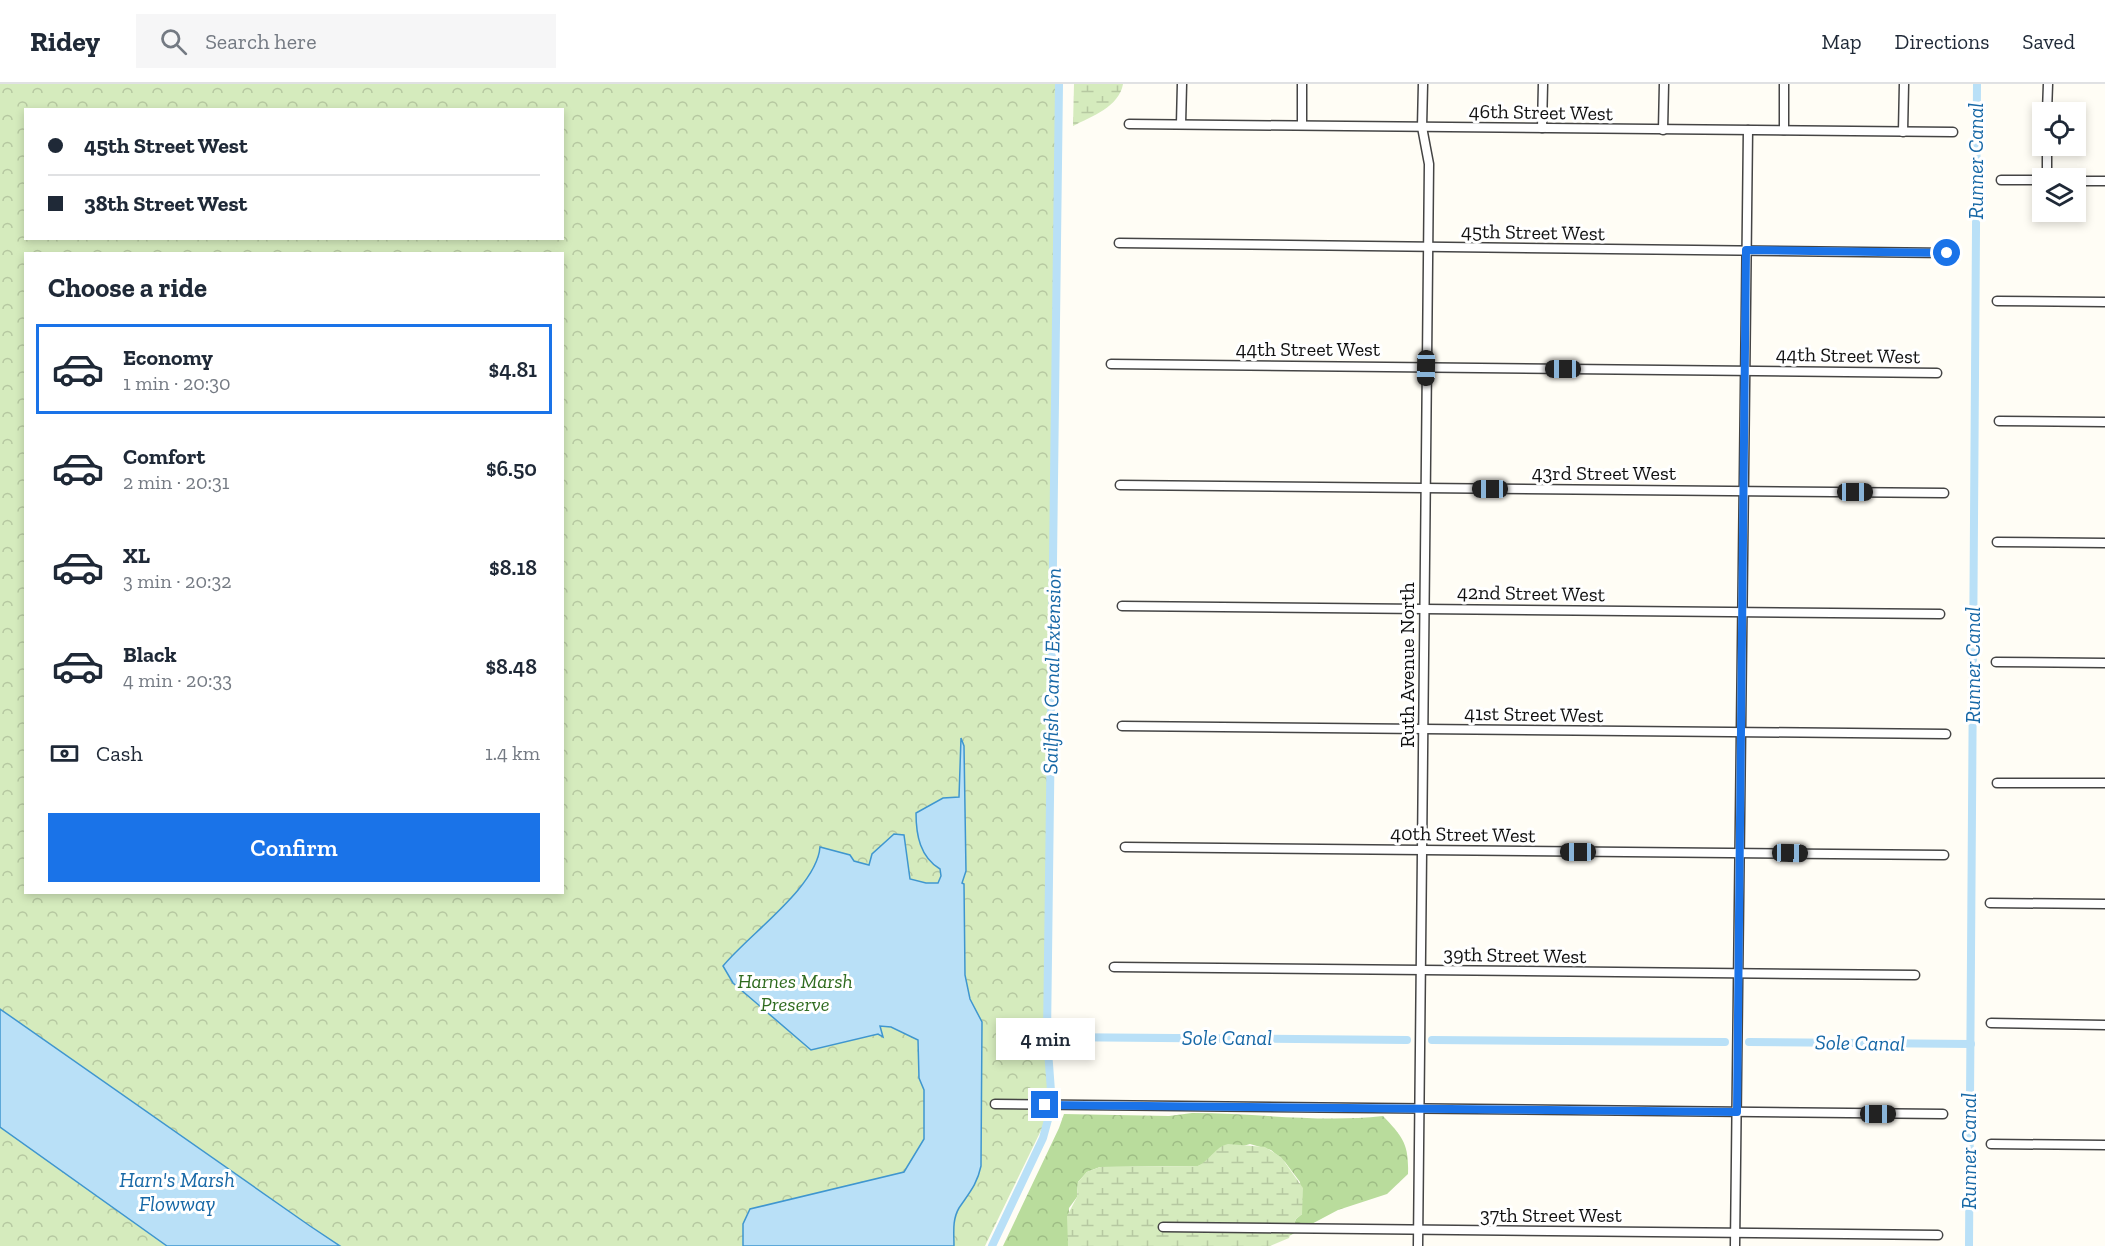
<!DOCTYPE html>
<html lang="en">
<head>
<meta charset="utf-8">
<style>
	:root { --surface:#fff; --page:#f6f6f7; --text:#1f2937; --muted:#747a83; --line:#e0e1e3; --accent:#1a73e8 }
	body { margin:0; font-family:"Zilla Slab",serif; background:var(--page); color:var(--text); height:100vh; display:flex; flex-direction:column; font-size:22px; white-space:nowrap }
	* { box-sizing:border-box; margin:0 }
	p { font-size:20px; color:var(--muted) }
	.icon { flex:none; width:33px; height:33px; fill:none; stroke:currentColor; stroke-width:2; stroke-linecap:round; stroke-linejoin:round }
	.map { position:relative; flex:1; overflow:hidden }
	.side { position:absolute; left:24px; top:168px; width:540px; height:642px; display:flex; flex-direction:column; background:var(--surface); border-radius:0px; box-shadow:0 3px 9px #0003 }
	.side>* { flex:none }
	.banner { position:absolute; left:24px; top:24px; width:540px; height:132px; border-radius:0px; box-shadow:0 3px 9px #0003; display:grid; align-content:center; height:132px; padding:0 24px; background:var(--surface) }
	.fabs { position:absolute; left:2032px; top:18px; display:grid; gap:12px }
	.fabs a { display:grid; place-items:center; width:54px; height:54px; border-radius:0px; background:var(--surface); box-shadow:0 3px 9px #0003; font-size:30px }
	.end { position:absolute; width:27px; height:27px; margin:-14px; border:8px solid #1a73e8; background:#fff; box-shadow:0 0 0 3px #fff }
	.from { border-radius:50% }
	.bubble { position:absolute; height:42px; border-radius:0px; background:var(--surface); box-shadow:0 3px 9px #0003; font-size:20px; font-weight:600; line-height:42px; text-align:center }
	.car { position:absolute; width:18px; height:36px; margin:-18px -9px; border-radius:8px; box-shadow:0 0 4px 2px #0007; background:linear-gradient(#222 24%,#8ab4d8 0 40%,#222 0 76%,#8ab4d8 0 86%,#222 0) }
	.banner b { display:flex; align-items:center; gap:21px; height:57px; font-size:22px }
	.banner b+b { border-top:2px solid var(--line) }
	.banner i { width:15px; height:15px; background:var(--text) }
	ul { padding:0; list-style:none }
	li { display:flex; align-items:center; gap:18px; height:90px; margin:0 12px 9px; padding:0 12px; border:3px solid transparent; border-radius:0px }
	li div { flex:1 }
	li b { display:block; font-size:22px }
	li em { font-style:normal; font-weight:600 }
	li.on { border-color:var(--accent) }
	li>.icon { width:54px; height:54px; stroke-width:1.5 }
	h2 { padding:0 24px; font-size:27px; line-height:72px }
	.pay { display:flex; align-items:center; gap:15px; height:66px; padding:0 24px; font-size:22px }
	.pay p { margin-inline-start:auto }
	.cta { display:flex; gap:12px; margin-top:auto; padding:12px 24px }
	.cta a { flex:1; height:69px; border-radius:0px; background:var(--accent); color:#fff; font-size:24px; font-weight:600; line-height:69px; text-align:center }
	header { display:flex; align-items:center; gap:36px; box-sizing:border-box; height:84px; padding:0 30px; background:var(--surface); border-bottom:2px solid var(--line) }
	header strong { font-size:28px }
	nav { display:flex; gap:33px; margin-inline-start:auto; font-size:21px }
	.search { width:420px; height:54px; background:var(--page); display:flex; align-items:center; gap:15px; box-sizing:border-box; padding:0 21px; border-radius:0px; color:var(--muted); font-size:22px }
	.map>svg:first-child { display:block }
</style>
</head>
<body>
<header>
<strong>Ridey</strong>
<div class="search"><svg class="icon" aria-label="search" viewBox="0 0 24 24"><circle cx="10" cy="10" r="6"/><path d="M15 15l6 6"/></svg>Search here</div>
<nav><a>Map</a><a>Directions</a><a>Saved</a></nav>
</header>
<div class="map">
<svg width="2105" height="1162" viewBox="0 0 2105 1162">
	<defs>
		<pattern id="forest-crowns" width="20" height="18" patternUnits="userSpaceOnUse" patternTransform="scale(1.5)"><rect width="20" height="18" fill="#b9dc9c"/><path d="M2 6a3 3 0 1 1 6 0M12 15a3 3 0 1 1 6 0" fill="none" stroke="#9ebc85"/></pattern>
		<pattern id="wetland-marsh" width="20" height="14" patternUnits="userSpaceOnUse" patternTransform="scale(1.5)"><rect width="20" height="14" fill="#d5ebbd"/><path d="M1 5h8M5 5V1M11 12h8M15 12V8" fill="none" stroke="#b6c8a1"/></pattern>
		<pattern id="park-crowns" width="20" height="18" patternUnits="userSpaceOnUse" patternTransform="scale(1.5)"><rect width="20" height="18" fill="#d5ebbd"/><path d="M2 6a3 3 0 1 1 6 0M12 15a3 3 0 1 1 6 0" fill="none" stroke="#b6c8a1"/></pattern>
	</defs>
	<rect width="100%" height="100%" fill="#fffdf5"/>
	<path fill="url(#forest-crowns)" d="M1192,1029C1256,1029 1319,1039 1383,1032C1403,1053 1409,1060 1408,1090L1387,1110L1338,1126L1289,1152L1296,1135L1302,1130L1300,1098L1285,1078L1271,1066L1250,1060L1212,1071L1210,1077L1198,1082L1100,1083L1087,1088L1078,1098L1077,1113L1069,1124L1068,1162H1003L1059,1044L1064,1030L1169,1032Z"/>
	<g fill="url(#wetland-marsh)">
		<path d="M1074,0H1123C1119,23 1092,32 1073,42Z"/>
		<path d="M1228,1060L1265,1063L1281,1073L1303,1104L1302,1130L1296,1135L1289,1154L1270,1162H1068L1067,1132L1077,1113L1078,1098L1087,1088L1100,1083L1198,1082C1210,1076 1215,1063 1228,1060Z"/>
	</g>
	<path fill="url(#park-crowns)" fill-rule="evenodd" d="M0,0H1057L1047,1034L985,1162H0ZM26,26H562V154H26ZM26,170H562V808H26Z"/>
	<g fill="#b9e0f7" stroke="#3f96cf" stroke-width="1.5">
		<path d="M961,654L964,662L966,787L962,799L964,800L965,891L970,915L982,938L981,1082C977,1101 969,1109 959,1124C952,1136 954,1149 954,1162H743V1140L750,1125L904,1088L924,1055V1006L919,994L918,956L891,943L880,942L883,953L878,950L811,966L733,899L723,882C748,851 817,803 820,763L850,771L854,777L869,781L872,770L894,750L904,751L910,795L926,799H938L941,792L940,785C920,773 916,751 916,729L943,714L959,713Z"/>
		<polygon points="0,925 310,1142 340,1162 167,1162 0,1043"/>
	</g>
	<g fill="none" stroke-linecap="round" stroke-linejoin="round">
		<g stroke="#b9e0f7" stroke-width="8">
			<polyline points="1047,953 1407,956"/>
			<polyline points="1432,956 1725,958"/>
			<polyline points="1749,958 1971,960"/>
			<polyline points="992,1162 1043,1054 1049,1032 1051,1007 1047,953 1059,0"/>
			<polyline points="1969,1162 1977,0"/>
		</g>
		<g stroke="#444" stroke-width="11">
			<g id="street">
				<polyline points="2047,28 2048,0"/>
				<polyline points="1129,40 1953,48"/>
				<polyline points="1181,40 1182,0"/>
				<polyline points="1302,41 1302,0"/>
				<polyline points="1542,44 1543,0"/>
				<polyline points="1663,46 1664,0"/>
				<polyline points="1784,46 1784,0"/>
				<polyline points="1903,48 1904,0"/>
				<polyline points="2047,94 2047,62"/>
				<polyline points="2001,96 2043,96"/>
				<polyline points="2076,97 2105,97"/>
				<polyline points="1119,159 1947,169"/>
				<polyline points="1997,217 2105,218"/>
				<polyline points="1111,280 1937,289"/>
				<polyline points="1999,337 2105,338"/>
				<polyline points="1120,401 1944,409"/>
				<polyline points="1997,458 2105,459"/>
				<polyline points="1122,522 1940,530"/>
				<polyline points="1996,578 2105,579"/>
				<polyline points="1122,642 1946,650"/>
				<polyline points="1997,699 2105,699"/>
				<polyline points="1125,763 1944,771"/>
				<polyline points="1990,819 2105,820"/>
				<polyline points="1114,883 1915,891"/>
				<polyline points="1991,939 2105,941"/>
				<polyline points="995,1020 1943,1030"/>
				<polyline points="1991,1060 2105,1061"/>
				<polyline points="1163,1143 1938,1151"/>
				<polyline points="1418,1162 1429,80 1422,43 1423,0"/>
				<polyline points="1735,1162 1748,46"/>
			</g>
		</g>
		<use href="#street" stroke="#fff" stroke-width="8"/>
	</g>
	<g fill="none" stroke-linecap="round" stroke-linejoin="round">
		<polyline stroke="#1a73e8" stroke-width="8" points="1045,1021 1737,1028 1746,166 1947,169"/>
	</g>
	<g text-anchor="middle" stroke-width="6" stroke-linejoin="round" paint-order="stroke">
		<g font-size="20" fill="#111" stroke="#fff">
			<text transform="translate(1541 28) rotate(1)" y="7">46th Street West</text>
			<text transform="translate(1533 148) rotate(1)" y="7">45th Street West</text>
			<text x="1308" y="272">44th Street West</text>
			<text transform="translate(1848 271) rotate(1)" y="7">44th Street West</text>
			<text x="1604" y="396">43rd Street West</text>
			<text transform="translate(1531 509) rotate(1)" y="7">42nd Street West</text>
			<text transform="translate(1407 581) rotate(-90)" y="7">Ruth Avenue North</text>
			<text transform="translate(1534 630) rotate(1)" y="7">41st Street West</text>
			<text transform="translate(1463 750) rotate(1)" y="7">40th Street West</text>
			<text transform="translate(1515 871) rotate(1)" y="7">39th Street West</text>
			<text x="1551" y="1138">37th Street West</text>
		</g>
		<g font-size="20" font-style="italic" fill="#2f6b1f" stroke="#fff">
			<text x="795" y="904">Harnes Marsh<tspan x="795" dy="23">Preserve</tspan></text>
		</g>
		<g font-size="21" font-style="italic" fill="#1768a6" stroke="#fff">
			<text transform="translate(1976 77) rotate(-90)" y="7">Runner Canal</text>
			<text transform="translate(1973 581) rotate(-90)" y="7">Runner Canal</text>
			<text transform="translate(1052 587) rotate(-89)" y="7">Sailfish Canal Extension</text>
			<text x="1227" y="961">Sole Canal</text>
			<text transform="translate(1860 959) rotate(1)" y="7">Sole Canal</text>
			<text transform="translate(1969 1067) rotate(-90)" y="7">Runner Canal</text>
			<text x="177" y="1103">Harn's Marsh<tspan x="177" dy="24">Flowway</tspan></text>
		</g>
	</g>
</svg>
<div class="fabs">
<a><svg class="icon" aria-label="locate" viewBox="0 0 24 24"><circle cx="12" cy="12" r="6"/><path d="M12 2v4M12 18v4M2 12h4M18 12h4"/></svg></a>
<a><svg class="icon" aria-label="layers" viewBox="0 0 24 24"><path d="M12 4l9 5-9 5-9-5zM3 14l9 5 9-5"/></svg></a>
</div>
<i class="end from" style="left:1947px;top:169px"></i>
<i class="end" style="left:1045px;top:1021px"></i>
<div class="bubble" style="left:996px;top:934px;width:99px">4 min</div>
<i class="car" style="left:1426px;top:284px;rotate:181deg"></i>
<i class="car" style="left:1563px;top:285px;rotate:270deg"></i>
<i class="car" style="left:1490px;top:405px;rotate:270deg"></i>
<i class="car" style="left:1855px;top:408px;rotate:90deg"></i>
<i class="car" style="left:1578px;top:768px;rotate:270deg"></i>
<i class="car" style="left:1790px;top:769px;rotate:91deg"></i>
<i class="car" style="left:1878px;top:1030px;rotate:90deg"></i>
<div class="banner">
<b><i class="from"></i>45th Street West</b>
<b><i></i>38th Street West</b>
</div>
<section class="side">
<h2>Choose a ride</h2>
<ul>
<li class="on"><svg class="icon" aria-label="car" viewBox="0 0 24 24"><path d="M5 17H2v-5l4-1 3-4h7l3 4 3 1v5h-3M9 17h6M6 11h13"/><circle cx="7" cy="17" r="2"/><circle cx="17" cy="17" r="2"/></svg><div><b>Economy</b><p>1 min · 20:30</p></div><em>$4.81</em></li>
<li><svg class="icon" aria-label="car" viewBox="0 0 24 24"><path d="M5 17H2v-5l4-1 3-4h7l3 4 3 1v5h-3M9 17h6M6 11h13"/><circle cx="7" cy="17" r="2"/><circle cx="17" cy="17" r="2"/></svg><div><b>Comfort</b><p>2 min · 20:31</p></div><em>$6.50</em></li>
<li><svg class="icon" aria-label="car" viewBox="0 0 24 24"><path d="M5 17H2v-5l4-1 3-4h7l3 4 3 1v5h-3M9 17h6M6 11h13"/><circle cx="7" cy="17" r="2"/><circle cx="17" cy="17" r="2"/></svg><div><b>XL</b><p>3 min · 20:32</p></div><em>$8.18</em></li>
<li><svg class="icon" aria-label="car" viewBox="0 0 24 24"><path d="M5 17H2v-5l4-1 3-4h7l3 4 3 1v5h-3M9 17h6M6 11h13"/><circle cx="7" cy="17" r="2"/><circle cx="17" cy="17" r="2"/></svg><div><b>Black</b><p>4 min · 20:33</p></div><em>$8.48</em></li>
</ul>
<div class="pay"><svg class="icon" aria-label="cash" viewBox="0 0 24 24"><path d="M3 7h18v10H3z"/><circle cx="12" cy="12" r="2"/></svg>Cash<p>1.4 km</p></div>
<div class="cta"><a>Confirm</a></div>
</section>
</div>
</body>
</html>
